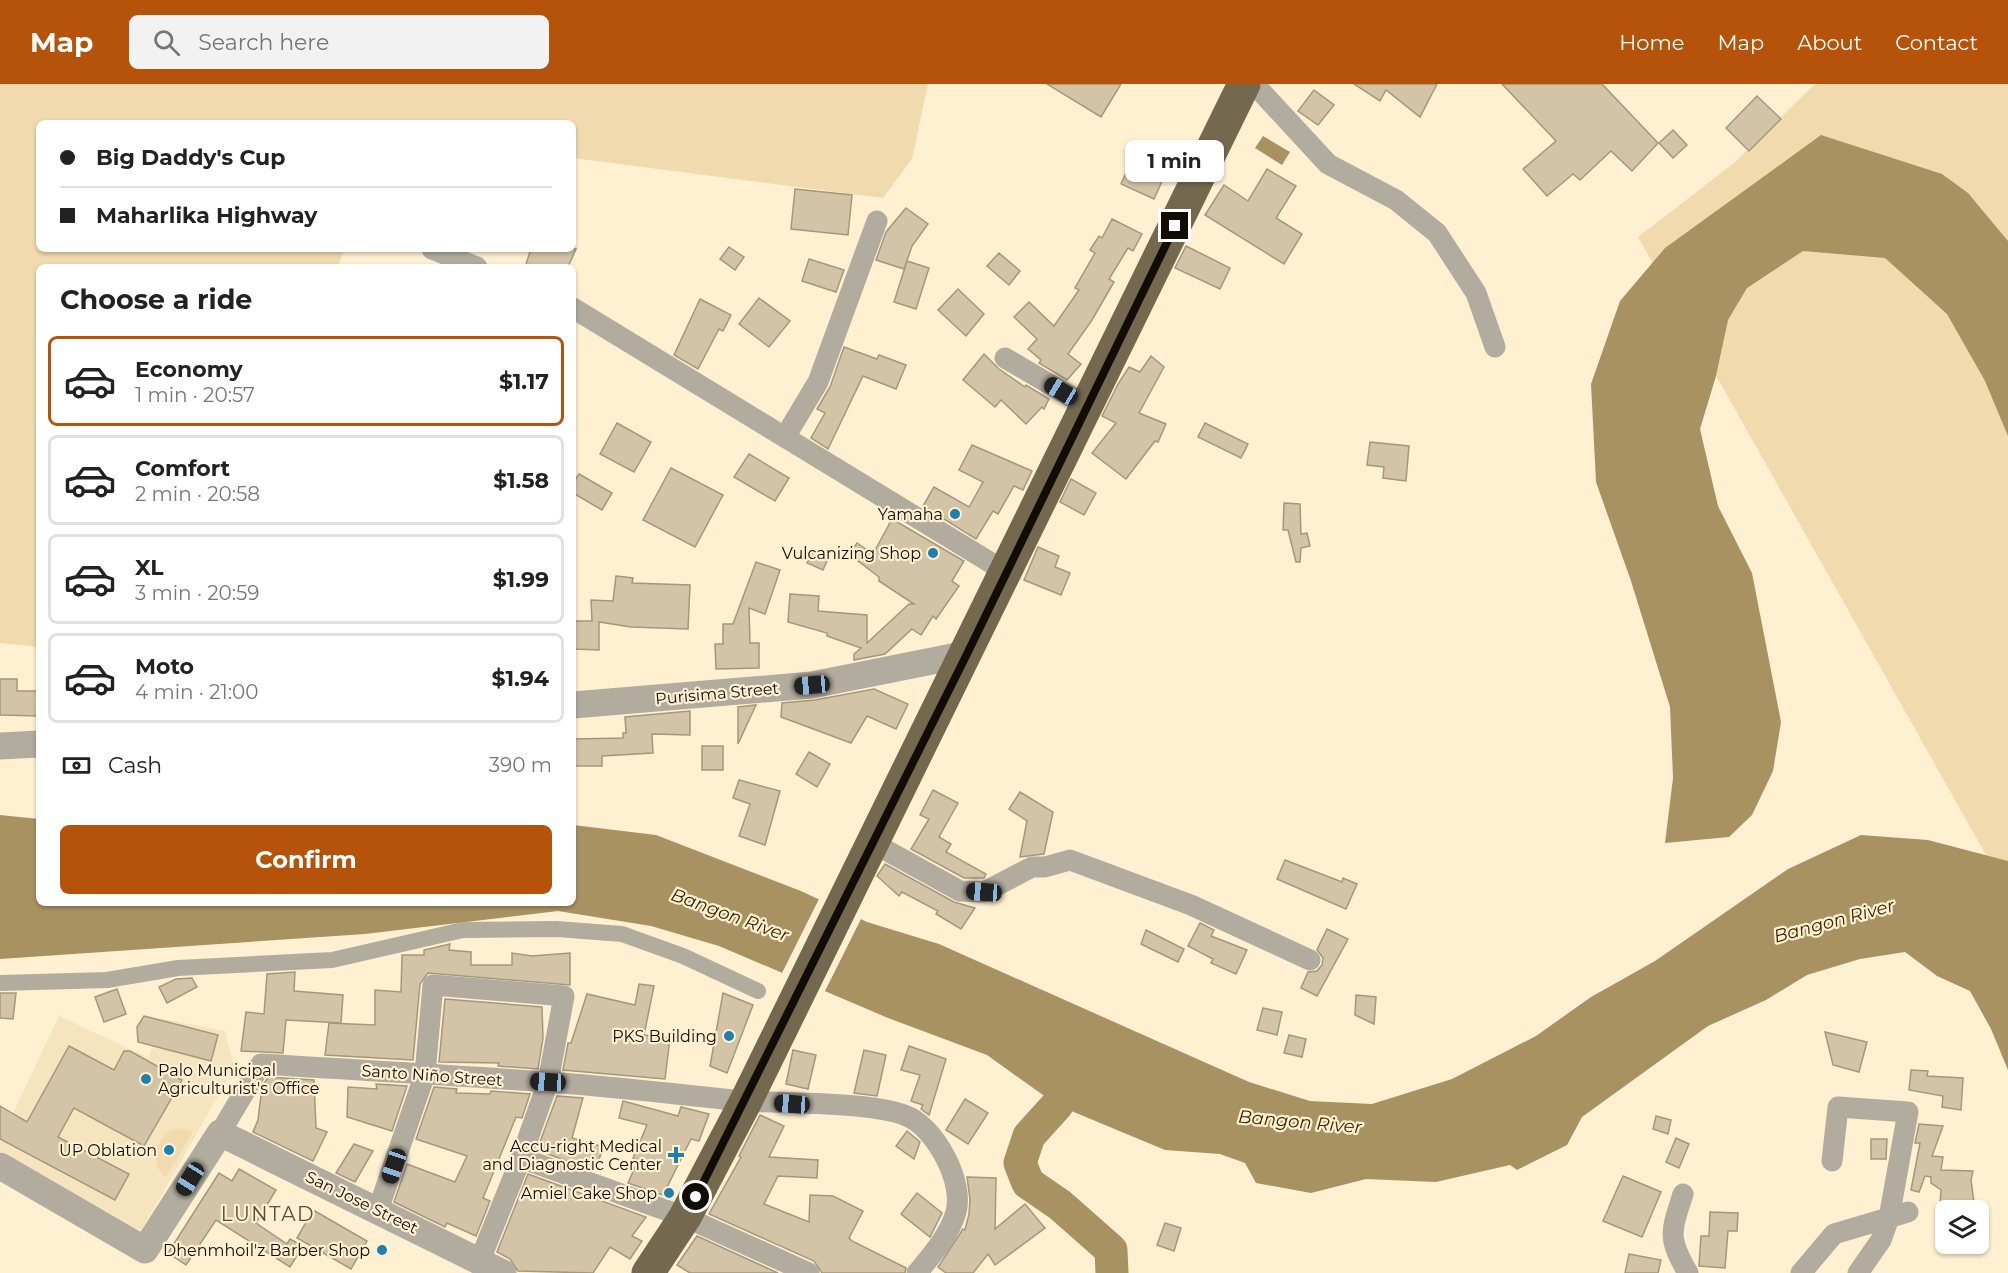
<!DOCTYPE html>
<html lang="en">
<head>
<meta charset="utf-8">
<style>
	:root { --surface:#fff; --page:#f2f2f2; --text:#222; --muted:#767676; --line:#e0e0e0; --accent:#b45309 }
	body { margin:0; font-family:Montserrat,sans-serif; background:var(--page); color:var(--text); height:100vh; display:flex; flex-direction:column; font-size:22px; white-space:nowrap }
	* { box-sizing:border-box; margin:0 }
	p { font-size:20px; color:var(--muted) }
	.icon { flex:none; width:33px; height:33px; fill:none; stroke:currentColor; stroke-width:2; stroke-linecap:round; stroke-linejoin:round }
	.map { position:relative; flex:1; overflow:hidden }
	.sheet { position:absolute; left:36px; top:180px; width:540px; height:642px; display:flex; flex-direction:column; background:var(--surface); border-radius:9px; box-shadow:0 2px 4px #0004 }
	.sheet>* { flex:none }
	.guide { position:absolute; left:36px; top:36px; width:540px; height:132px; border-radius:9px; box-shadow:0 2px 4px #0004; display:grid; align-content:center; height:132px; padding:0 24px; background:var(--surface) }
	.fabs { position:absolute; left:1935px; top:1116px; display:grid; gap:12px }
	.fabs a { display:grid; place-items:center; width:54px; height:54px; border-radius:9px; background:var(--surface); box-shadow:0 2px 4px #0004; font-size:30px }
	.end { position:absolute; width:27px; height:27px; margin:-14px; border:8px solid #110c04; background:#fff; box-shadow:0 0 0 3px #fff }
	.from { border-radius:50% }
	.bubble { position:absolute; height:42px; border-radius:9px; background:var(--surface); box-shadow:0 2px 4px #0004; font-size:20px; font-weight:700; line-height:42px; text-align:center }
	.car { position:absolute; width:18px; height:36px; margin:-18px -9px; border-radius:8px; box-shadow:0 0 4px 2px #0007; background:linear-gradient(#222 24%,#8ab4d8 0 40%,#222 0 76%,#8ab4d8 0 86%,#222 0) }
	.guide b { display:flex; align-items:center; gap:21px; height:57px; font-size:22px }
	.guide b+b { border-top:2px solid var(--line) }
	.guide i { width:15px; height:15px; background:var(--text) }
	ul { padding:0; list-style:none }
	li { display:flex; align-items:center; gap:18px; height:90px; margin:0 12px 9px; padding:0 12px; border:3px solid var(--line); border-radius:9px }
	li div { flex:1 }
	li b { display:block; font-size:22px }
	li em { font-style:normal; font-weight:700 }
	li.selected { border-color:var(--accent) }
	li>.icon { width:54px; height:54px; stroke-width:1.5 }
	h2 { padding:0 24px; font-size:27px; line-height:72px }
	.pay { display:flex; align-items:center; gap:15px; height:66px; padding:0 24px; font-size:22px }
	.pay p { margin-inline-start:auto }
	.button { display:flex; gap:12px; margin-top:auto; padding:12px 24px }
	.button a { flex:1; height:69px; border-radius:9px; background:var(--accent); color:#fff; font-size:24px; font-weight:700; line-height:69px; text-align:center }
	header { display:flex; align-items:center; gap:36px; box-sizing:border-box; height:84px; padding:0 30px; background:var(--accent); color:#fff }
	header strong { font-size:28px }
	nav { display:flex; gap:33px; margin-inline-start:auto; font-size:21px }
	.search { width:420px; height:54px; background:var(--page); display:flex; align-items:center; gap:15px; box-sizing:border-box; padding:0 21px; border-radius:9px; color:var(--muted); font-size:22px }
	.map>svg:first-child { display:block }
</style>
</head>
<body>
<header>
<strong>Map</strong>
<div class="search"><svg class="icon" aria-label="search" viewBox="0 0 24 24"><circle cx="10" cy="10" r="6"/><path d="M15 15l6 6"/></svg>Search here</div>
<nav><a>Home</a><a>Map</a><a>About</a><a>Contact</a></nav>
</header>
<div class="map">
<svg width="2008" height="1189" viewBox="0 0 2008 1189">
	<rect width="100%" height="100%" fill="#fff0d1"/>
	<polygon fill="#f6e4bf" points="59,932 149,974 159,934 225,947 234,984 141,1147 0,1067 0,1057"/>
	<g fill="#f1dbae">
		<polygon points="0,0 928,0 912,75 883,114 573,74 573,39 39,39 39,165 344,165 338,183 39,183 39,563 0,559"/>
		<polygon points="1815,0 2008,0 2008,777 1987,773 1638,153 1734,79"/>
		<polygon points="180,1044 193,1047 165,1094 157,1083 155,1065 167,1048"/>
	</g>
	<g fill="#a99262">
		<polygon points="1821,51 1942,90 1968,109 2008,157 2008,352 1985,297 1947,230 1885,174 1803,167 1747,204 1728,236 1716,292 1700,345 1718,422 1752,489 1781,638 1773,687 1752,731 1729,753 1665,759 1673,694 1670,623 1631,497 1596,398 1591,300 1620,217 1665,164"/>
		<polygon points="1263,52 1290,68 1282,81 1255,64"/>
		<polygon points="0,731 39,735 39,819 573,819 573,741 656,751 801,807 867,838 939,860 1249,998 1310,1017 1372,1020 1452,995 1536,952 1591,913 1655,877 1788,785 1861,751 1928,756 2008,777 2008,986 1991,945 1970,907 1937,892 1905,868 1860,875 1807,891 1766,916 1708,942 1582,1033 1567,1061 1517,1086 1510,1081 1436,1098 1366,1095 1311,1109 1256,1099 1245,1079 1220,1070 1165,1066 1057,1021 987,971 888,934 719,862 651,842 558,827 365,850 0,875"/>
	</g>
	<polygon fill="#fff0d1" points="820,813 862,833 824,909 781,891"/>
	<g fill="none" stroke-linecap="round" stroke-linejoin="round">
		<polyline stroke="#a99262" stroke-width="33" points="1057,1021 1029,1052 1020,1079 1028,1099 1060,1121 1111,1166 1112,1189"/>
	</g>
	<g fill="#d3c4a7" stroke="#a5977b" stroke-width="1.5">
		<polygon points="1047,0 1121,0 1101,33"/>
		<polygon points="1354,0 1437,0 1420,33 1386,6 1380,17"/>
		<polygon points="1502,0 1602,0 1658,59 1632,87 1611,67 1580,96 1573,90 1547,112 1523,85 1556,57"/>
		<polygon points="1314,6 1334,21 1318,41 1298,27"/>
		<polygon points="1757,12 1781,35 1749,67 1726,44"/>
		<polygon points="1673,46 1687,61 1673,74 1659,59"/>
		<polygon points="1140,58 1173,73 1154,115 1121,100"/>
		<polygon points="1267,85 1296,102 1276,134 1302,150 1284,180 1205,131 1224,101 1248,117"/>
		<polygon points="795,105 852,111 848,151 791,145"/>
		<polygon points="906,124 928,140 912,162 904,185 876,176 886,148"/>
		<polygon points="1112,135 1142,150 1133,167 1128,164 1109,195 1114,198 1092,236 1068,270 1081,280 1067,296 1039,279 1041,276 1028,265 1037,255 1014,233 1029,218 1054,242 1079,206 1075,204 1095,169 1090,166 1099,152 1102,154"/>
		<polygon points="1186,162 1230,184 1220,205 1175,184"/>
		<polygon points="729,163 744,173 735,186 720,175"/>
		<polygon points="531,165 576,165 568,183 525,183"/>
		<polygon points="999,169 1020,187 1009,201 987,182"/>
		<polygon points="809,175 844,186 836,208 802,197"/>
		<polygon points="907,177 929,184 916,225 894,218"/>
		<polygon points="958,205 984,230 966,252 938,226"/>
		<polygon points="759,214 790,237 769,263 739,240"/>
		<polygon points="700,215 731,231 723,247 719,245 698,285 674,271"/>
		<polygon points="844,263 877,275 879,271 906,281 896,305 863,292 828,365 811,354 825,329 817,325 830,303"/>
		<polygon points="984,270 999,285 1025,303 1026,301 1049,315 1044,325 1042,323 1026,340 1001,316 995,323 963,296"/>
		<polygon points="1151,272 1164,283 1139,329 1166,340 1158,358 1155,357 1126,395 1092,369 1116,339 1102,332 1118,300 1129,283 1140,288"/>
		<polygon points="617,339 651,358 634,388 600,370"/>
		<polygon points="1205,339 1248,360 1241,374 1198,353"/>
		<polygon points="1370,358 1409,362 1406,397 1383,394 1384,383 1367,381"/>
		<polygon points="972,361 1032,387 1023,406 1014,402 998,430 993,427 976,455 923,422 934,403 969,423 983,398 959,386"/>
		<polygon points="749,370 789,394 775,417 734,393"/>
		<polygon points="671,384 723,411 695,463 643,436"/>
		<polygon points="579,390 612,409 602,426 573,409 573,399"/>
		<polygon points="1071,395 1096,409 1084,431 1060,418"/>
		<polygon points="1284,419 1300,420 1301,450 1307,449 1310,462 1301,464 1300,478 1296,478 1288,446 1283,446"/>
		<polygon points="892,435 964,477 952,497 959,502 936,535 933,532 921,551 912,545 885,570 854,576 854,570 861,564 827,552 827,549 788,538 790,510 819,512 818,527 867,531 867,559 909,520 914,520 879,497 879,493 849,470 857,459 873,470"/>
		<polygon points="1038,463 1059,472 1055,483 1070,489 1061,511 1024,496"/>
		<polygon points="814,465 829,472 823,486 807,479"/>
		<polygon points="756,478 780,486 765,530 749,524 750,559 759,559 759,584 716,585 715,560 723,560 723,540 733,540"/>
		<polygon points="616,492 633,494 632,499 690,501 688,545 631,543 599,538 599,566 573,565 573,537 592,537 591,516 613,517"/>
		<polygon points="0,595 17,595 17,607 39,607 39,632 0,631"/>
		<polygon points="874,605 908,620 896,645 867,632 851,659 781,633 782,619 815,616"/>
		<polygon points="756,621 738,660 738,623"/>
		<polygon points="690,627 690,651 652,650 653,669 602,672 602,682 573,682 573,655 623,654 623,649 626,649 625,633"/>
		<rect x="702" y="662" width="21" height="24"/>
		<polygon points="809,668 830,680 817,703 796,690"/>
		<polygon points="739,696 780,707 765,761 739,752 750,720 733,714"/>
		<polygon points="933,706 958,719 939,753 951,760 946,768 986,790 984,794 964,794 911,765 929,735 920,731"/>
		<polygon points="1020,708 1053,728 1044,770 1020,773 1027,737 1009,725"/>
		<polygon points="1285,776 1342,798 1343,794 1357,800 1346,825 1277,795"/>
		<polygon points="885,780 954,818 975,824 961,845 936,830 938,827 902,808 899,812 877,792"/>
		<polygon points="1200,839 1214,846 1211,852 1247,866 1236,890 1211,879 1213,875 1188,862"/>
		<polygon points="1327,845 1348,855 1317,912 1301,904 1308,888 1317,887 1322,881 1323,874 1317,866"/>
		<polygon points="1146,846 1184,865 1178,878 1141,860"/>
		<polygon points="450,860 449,866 471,868 471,881 512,881 512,869 532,872 570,869 570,901 428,889 420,900 413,976 325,971 329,939 375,941 375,906 401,908 402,871 424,871 424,866"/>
		<polygon points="295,888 294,907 343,911 341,939 286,936 283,969 241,967 246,928 264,930 267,890"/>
		<polygon points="192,894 197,903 167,919 159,903 176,895"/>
		<polygon points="639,900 654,902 644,951 670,954 665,995 563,986 568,959 571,959 587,910 635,921"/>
		<polygon points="117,905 126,930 104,938 95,913"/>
		<polygon points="0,909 16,909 13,935 0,934"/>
		<polygon points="723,909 753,921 727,989 710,982"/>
		<polygon points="1356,911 1376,913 1374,940 1355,931"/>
		<polygon points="445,915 542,923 543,954 538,985 498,982 499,979 439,978"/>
		<polygon points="1263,924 1282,928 1277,951 1257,946"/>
		<polygon points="144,932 218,951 211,977 138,958 137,943"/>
		<polygon points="1825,948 1867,958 1859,988 1833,981"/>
		<polygon points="1289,951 1306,955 1302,973 1284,969"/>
		<polygon points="69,962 114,986 124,967 130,967 182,996 144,1062 74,1024 58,1053 129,1090 115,1116 0,1055 0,1022 27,1038"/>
		<polygon points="909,962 946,975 929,1031 921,1025 923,1021 911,1017 920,991 901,986"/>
		<polygon points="793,966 816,971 808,1005 786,1000"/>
		<polygon points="864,966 886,971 877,1012 854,1009"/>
		<polygon points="1911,986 1928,987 1927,992 1963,994 1961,1026 1942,1023 1943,1012 1909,1006"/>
		<polygon points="268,993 314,996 316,1044 327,1048 313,1077 253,1048 258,1036 262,1003"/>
		<polygon points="376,1000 407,1002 392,1047 347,1033 348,1003 377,1005"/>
		<polygon points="434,1003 457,1005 456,1009 490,1010 491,1007 530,1010 522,1034 516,1033 483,1114 490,1117 476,1152 447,1139 445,1143 394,1118 407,1080 455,1098 467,1072 416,1055"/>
		<polygon points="557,1012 583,1014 572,1054 604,1063 594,1087 537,1066"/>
		<polygon points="965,1015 988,1029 968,1060 946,1046"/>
		<polygon points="623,1017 678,1032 681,1023 709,1030 699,1057 691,1055 663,1111 628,1099 638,1076 633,1074 647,1041 619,1034"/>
		<polygon points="760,1031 784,1042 769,1073 818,1076 817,1094 778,1092 764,1120 809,1138 810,1111 833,1112 863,1127 849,1154 852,1157 906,1184 905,1189 822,1189 814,1177 709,1130 741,1073 739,1072"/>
		<polygon points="1656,1032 1671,1036 1668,1050 1653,1045"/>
		<polygon points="1919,1040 1943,1042 1932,1072 1943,1073 1941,1086 1973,1087 1971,1096 1975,1126 1946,1126 1946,1146 1937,1163 1941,1106 1931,1099 1931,1093 1925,1092 1919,1108 1911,1106 1920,1059 1915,1059"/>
		<polygon points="907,1047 920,1058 914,1075 896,1062"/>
		<polygon points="1676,1054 1689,1060 1679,1084 1666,1078"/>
		<polygon points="1871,1055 1887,1055 1886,1075 1871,1075"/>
		<polygon points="354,1060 373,1067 355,1098 336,1089"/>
		<polygon points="239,1085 276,1106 256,1139 287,1160 290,1155 303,1162 290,1183 216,1136 186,1181 168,1169 219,1089 232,1097"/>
		<polygon points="528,1090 646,1133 632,1152 642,1157 630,1175 610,1163 593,1189 518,1187 510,1175 497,1168"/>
		<polygon points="1623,1092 1661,1108 1642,1153 1603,1137"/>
		<polygon points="967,1093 996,1094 995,1145 1025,1120 1045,1144 995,1181 988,1170 973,1189 946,1189 938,1183 963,1145 965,1146 969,1130 970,1115"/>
		<polygon points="917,1109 942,1129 930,1153 901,1130"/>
		<polygon points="313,1126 367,1157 351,1185 297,1154"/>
		<polygon points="1710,1128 1738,1129 1737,1147 1728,1147 1725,1184 1699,1182 1701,1152 1709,1152"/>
		<polygon points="1165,1139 1181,1144 1174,1167 1157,1161"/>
		<polygon points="697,1152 778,1189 690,1189 677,1181"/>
		<polygon points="1629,1170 1661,1176 1658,1189 1625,1189"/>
	</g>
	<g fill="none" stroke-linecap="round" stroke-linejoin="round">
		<polyline stroke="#b2ac9f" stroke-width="16" points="0,899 107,896 178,884 332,876 463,846 557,845 622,850 683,872 758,907"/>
		<g stroke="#b2ac9f" stroke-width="21">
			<polyline points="1254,0 1328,80 1396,116 1437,149 1476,209 1495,263"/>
			<polyline points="432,165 477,183"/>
			<polyline points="573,224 1006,488"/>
			<polyline points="1005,274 1087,322"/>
			<polyline points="785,353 818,298 877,137"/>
			<polyline points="873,759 960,807 984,808 1032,783 1045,783 1070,776 1191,821 1310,876"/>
			<path d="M220,1049L261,980C356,986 451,991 546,998C613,1002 679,1011 745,1017C784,1020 880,1017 911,1034C937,1048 964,1098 956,1128C950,1150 932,1171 917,1189"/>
			<polyline points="521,1074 685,1133 809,1189"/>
			<polyline points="1832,1077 1838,1023 1908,1028 1889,1134 1881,1156 1858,1189"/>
			<path d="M1683,1110C1671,1148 1667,1153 1688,1189"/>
			<polyline points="378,1126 425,990 433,901 564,912 548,998 521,1074 480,1176"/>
			<polyline points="1801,1189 1834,1150 1908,1128"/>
		</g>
		<g stroke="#b2ac9f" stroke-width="27">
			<polyline points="573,621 812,601 967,570"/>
			<polyline points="0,662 39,660"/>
			<polyline points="0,1082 145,1166 220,1049 503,1189"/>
		</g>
		<polyline stroke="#74684f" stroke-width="33" points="648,1189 685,1133 746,1017 1244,0"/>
	</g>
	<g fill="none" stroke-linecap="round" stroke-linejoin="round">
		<polyline stroke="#110c04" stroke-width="8" points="696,1113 967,570 1175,142"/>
	</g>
	<g fill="#217fac" stroke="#fff0d1" stroke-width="2">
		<circle cx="955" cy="430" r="6"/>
		<circle cx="933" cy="469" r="6"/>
		<circle cx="729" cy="952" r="6"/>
		<circle cx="146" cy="995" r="6"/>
		<circle cx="169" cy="1066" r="6"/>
		<path d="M673 1062h6v6h6v6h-6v6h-6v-6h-6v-6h6z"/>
		<circle cx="669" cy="1109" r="6"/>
		<circle cx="382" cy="1166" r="6"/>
	</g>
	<g text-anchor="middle" stroke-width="4.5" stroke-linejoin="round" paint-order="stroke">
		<g font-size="16" fill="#110c04" stroke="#fff0d1" text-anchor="end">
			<text x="943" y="436">Yamaha</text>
			<text x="921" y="475">Vulcanizing Shop</text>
			<text x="717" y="958">PKS Building</text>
			<text x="158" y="992" text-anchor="start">Palo Municipal<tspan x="158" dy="18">Agriculturist's Office</tspan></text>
			<text x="662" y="1068">Accu-right Medical<tspan x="662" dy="18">and Diagnostic Center</tspan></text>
			<text x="157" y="1072">UP Oblation</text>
			<text x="657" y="1115">Amiel Cake Shop</text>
			<text x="370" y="1172">Dhenmhoil'z Barber Shop</text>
		</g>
		<g font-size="16" fill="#110c04" stroke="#fff0d1">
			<text transform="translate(717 609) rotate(-5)" y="6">Purisima Street</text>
			<text transform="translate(432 991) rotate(4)" y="6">Santo Niño Street</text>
			<text transform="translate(362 1118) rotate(26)" y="6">San Jose Street</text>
		</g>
		<g font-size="18" font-style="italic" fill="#382700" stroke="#fff0d1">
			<text transform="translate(730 831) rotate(20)" y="6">Bangon River</text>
			<text transform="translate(1834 837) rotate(-15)" y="6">Bangon River</text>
			<text transform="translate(1300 1038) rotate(5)" y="6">Bangon River</text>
		</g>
		<g font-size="20" letter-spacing="1.5" fill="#5b4e35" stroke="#fff0d1">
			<text x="268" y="1137">LUNTAD</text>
		</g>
	</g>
</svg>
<div class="fabs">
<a><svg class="icon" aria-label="layers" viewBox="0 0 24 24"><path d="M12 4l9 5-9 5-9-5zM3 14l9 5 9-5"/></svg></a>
</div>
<i class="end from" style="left:696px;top:1113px"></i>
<i class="end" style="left:1175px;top:142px"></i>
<div class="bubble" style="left:1125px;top:56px;width:99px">1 min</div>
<i class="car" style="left:1061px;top:307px;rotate:301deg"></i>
<i class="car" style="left:812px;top:601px;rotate:265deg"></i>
<i class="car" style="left:984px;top:808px;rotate:274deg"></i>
<i class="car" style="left:548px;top:998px;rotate:273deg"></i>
<i class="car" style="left:792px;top:1020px;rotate:274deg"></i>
<i class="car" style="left:394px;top:1082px;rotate:199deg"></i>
<i class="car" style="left:190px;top:1095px;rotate:212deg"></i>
<div class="guide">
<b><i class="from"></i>Big Daddy's Cup</b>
<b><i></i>Maharlika Highway</b>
</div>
<section class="sheet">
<h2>Choose a ride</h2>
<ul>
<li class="selected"><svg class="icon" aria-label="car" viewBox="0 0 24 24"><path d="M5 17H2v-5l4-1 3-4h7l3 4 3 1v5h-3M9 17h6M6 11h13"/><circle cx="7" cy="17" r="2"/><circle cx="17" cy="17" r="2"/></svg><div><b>Economy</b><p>1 min · 20:57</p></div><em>$1.17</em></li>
<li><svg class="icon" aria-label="car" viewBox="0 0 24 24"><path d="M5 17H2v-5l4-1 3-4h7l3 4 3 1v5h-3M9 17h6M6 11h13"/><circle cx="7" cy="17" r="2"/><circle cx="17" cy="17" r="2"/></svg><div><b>Comfort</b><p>2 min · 20:58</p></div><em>$1.58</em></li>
<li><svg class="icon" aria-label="car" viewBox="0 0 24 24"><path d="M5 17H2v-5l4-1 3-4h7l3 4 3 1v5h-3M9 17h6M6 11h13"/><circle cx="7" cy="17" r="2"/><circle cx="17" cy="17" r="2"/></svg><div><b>XL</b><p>3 min · 20:59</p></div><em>$1.99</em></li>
<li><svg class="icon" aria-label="car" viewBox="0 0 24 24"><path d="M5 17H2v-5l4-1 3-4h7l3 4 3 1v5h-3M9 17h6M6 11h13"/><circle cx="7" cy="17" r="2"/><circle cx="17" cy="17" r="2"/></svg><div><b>Moto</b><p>4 min · 21:00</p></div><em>$1.94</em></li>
</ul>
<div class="pay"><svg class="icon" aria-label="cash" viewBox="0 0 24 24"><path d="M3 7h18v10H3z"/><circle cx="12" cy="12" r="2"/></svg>Cash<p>390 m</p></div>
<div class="button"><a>Confirm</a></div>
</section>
</div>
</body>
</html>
